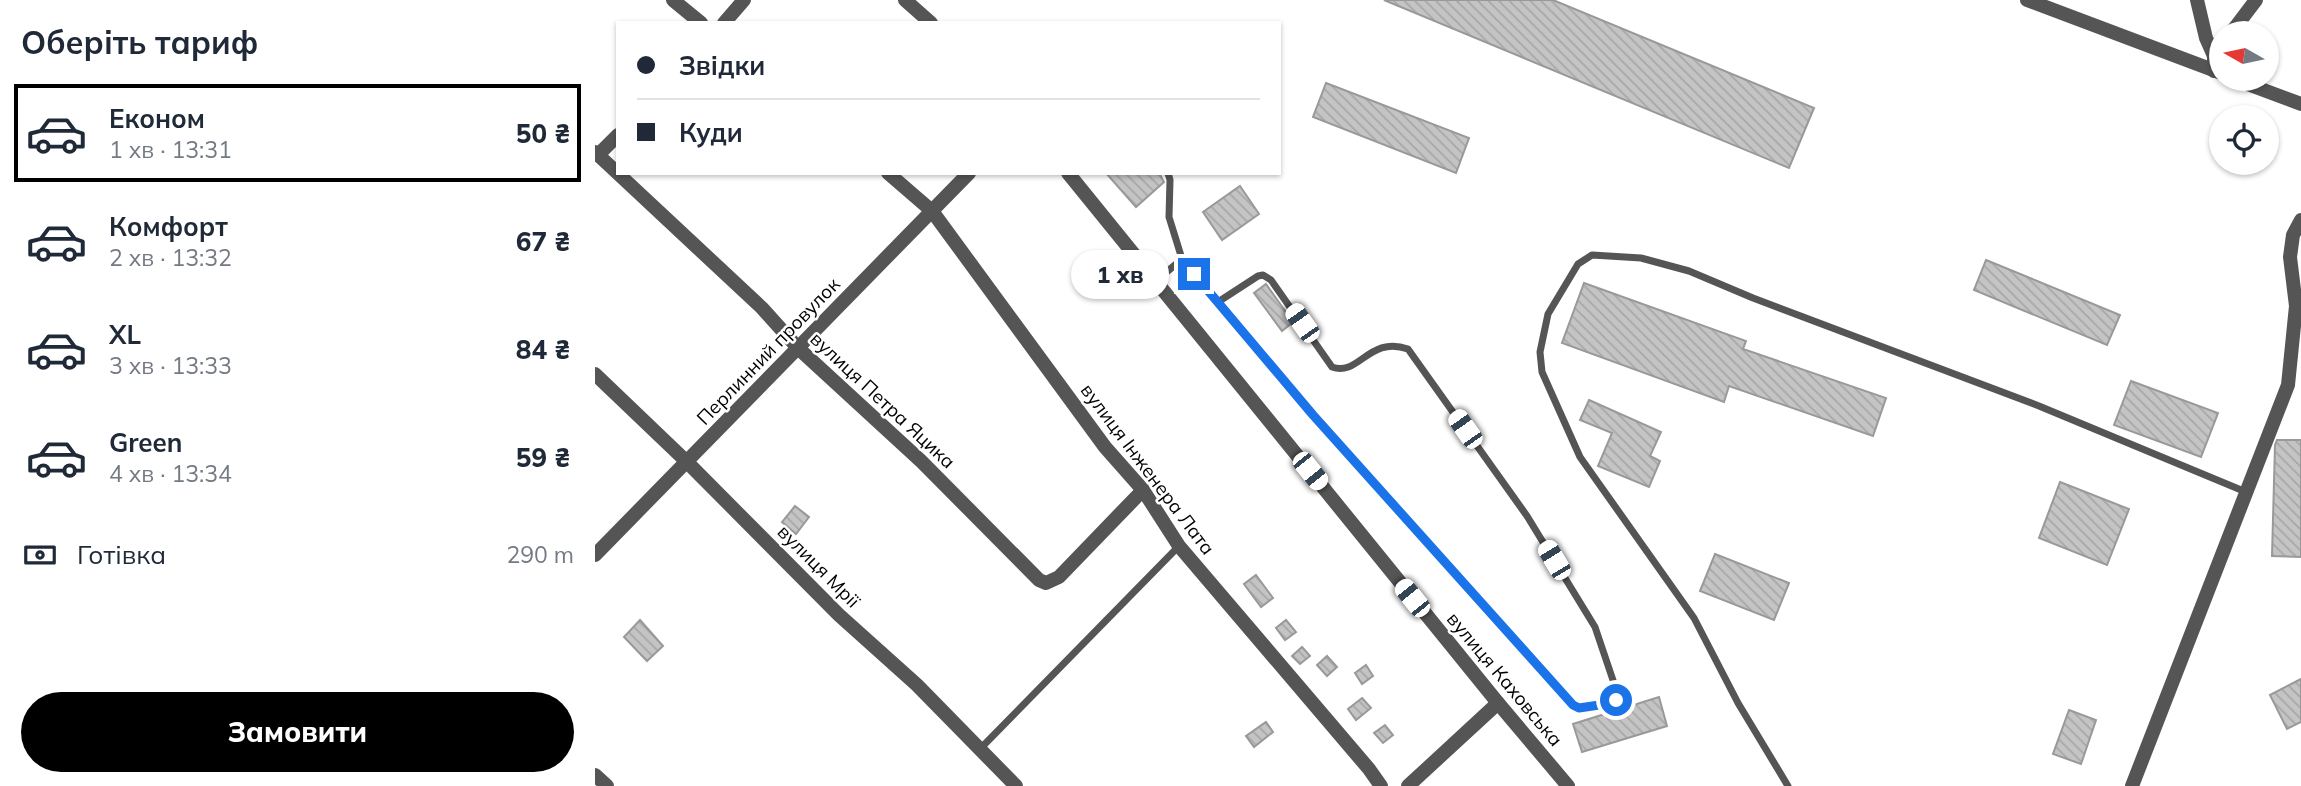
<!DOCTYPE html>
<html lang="uk">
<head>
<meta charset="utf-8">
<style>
	:root { --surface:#fff; --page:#f6f6f7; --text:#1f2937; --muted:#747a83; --line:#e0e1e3; --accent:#000 }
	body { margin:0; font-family:Mulish,sans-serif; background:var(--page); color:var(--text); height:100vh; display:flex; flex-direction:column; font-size:26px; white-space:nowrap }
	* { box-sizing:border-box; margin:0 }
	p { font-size:23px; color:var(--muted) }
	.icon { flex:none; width:38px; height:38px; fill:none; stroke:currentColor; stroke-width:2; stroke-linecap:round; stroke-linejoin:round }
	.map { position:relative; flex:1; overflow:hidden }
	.drawer { display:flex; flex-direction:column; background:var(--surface); width:595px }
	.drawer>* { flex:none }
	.top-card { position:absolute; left:21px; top:21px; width:665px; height:154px; border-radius:0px; box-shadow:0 2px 5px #0004; display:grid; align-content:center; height:154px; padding:0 21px; background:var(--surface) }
	.needle { width:46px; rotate:279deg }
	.tools { position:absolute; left:1614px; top:21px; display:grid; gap:14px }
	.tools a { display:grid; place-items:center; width:70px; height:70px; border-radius:50%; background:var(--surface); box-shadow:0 2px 5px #0004; font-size:35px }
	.end { position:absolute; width:32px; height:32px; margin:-16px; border:9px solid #1a73e8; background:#fff; box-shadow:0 0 0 4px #fff }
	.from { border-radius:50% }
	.bubble { position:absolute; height:49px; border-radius:24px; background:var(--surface); box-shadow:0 2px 5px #0004; font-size:23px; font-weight:800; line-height:49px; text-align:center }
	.car { position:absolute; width:21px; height:42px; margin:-21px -10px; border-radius:9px; box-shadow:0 0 5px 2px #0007; background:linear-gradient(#fff 24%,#345 0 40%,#fff 0 76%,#345 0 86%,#fff 0) }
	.top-card b { display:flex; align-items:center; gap:24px; height:66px; font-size:26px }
	.top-card b+b { border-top:2px solid var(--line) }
	.top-card i { width:18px; height:18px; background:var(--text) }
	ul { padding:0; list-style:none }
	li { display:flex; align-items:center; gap:21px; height:98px; margin:0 14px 10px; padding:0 7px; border:4px solid transparent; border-radius:0px }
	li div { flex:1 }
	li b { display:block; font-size:26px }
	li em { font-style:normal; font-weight:800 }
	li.selected { border-color:var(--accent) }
	li>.icon { width:63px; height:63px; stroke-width:1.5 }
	h2 { padding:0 21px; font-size:32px; line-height:84px }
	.pay { display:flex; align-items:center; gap:18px; height:77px; padding:0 21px; font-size:26px }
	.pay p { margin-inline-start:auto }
	.action { display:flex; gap:14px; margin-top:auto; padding:14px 21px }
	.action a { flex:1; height:80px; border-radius:42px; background:var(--accent); color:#fff; font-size:28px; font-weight:800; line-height:80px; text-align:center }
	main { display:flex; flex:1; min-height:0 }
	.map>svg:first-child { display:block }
</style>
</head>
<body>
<main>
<section class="drawer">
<h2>Оберіть тариф</h2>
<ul>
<li class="selected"><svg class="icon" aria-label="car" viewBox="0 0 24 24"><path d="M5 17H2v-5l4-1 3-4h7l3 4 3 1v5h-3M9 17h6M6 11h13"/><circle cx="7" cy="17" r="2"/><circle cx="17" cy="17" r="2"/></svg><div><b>Економ</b><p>1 хв · 13:31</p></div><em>50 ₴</em></li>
<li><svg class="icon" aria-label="car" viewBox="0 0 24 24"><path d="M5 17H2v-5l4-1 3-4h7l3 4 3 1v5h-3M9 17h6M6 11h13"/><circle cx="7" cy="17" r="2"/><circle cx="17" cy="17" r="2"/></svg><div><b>Комфорт</b><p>2 хв · 13:32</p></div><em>67 ₴</em></li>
<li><svg class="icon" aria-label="car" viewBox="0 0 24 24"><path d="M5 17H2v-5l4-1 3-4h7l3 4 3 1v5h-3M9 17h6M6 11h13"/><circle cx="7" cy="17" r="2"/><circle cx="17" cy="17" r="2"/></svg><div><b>XL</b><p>3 хв · 13:33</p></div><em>84 ₴</em></li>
<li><svg class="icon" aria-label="car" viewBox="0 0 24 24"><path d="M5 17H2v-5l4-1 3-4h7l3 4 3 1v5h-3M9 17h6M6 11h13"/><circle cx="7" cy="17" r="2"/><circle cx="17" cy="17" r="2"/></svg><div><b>Green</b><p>4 хв · 13:34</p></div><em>59 ₴</em></li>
</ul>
<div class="pay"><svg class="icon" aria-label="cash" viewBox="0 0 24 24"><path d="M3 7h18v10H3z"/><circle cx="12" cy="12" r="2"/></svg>Готівка<p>290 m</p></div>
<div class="action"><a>Замовити</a></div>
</section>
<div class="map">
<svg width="1706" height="786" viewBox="0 0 1706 786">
	<defs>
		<pattern id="building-back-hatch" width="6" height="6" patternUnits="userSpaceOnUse" patternTransform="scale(1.75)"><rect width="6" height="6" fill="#c4c4c4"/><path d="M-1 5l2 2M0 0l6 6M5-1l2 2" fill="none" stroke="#a7a7a7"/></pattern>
	</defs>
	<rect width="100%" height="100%" fill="#fff"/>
	<g fill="url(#building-back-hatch)" stroke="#999" stroke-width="2">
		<polygon points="789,0 958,0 1219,108 1194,168"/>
		<polygon points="731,83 874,138 861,173 718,117"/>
		<polygon points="511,173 564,173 569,182 541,207"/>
		<polygon points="645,186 664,214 627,240 608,212"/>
		<polygon points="1391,260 1525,315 1512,345 1379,290"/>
		<polygon points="989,283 1151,341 1148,349 1291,398 1278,436 1134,386 1129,402 967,343"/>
		<polygon points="671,284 698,322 687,331 659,293"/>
		<polygon points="1536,381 1623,413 1606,457 1519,425"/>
		<polygon points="994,400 1066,432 1055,456 1065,461 1054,487 1003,466 1017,433 985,420"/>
		<polygon points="1682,440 1706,440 1706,557 1677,556 1680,445"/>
		<polygon points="1465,482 1534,509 1512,565 1444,538"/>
		<polygon points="200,506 214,517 201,534 187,522"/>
		<polygon points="1120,554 1194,583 1179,620 1105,591"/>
		<polygon points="661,575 678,598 666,607 649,584"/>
		<polygon points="45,620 68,646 52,661 29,637"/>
		<polygon points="691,620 701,632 690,640 681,628"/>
		<polygon points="707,647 715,656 705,664 697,656"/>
		<polygon points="732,656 742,667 732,676 722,665"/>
		<polygon points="771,665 778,676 767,684 760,673"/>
		<polygon points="1706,679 1706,722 1692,729 1675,695"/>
		<polygon points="1064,697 1072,726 987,752 978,724"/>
		<polygon points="767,698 776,708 761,720 753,709"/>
		<polygon points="1474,710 1501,720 1486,764 1458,754"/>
		<polygon points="671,722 678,732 659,747 651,736"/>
		<polygon points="790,725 798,735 788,743 779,733"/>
	</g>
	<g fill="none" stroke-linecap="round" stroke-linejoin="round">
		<g stroke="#555" stroke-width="7">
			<path d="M573,173L575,180L574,217L587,259L718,415L978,705L984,708L1018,703L1023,695L1000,627L932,516L813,349C774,335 764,377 737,367L676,280L668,275L663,276L623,302"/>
			<polyline points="561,281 587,259"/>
			<polyline points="385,749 584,546"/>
			<polyline points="1193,786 1143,703 1099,618 985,457 947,372 945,352 953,314 983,264 997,255 1046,258 1094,271 1158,298 1444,406 1651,492"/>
		</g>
		<g stroke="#555" stroke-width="14">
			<polyline points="78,0 106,23"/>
			<polyline points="310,0 336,23"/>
			<polyline points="1432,0 1626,73"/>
			<polyline points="1602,0 1611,38 1619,56 1619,71"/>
			<polyline points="129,23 149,0"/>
			<polyline points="1636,33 1661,0"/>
			<polyline points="1639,79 1706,104"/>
			<polyline points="0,152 167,308 203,348 326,461 444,580 451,583 464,577 548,490"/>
			<polyline points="3,155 23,135"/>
			<polyline points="293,173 337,211 510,447 548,490 584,546 774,769 786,786"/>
			<polyline points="473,173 903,703 973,786"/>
			<polyline points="0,374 92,462 244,615 322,685 421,786"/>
			<polyline points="0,555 374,173"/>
			<polyline points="0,775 12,786"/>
			<polyline points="813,786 903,703"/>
			<polyline points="1537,786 1693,385 1701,306 1695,257 1698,235 1706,220"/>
		</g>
	</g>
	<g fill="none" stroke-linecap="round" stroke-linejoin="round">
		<polyline stroke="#1a73e8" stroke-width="9" points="599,274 718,415 978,705 984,708 1018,703 1021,700"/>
	</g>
	<g text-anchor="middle" stroke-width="5" stroke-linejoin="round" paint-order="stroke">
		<g font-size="19" fill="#000" stroke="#fff">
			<text transform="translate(173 351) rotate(-46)" y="7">Перлинний провулок</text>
			<text transform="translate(288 400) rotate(43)" y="7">вулиця Петра Яцика</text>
			<text transform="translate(553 469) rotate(53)" y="7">вулиця Інженера Лата</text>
			<text transform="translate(224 566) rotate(45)" y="7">вулиця Мрії</text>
			<text transform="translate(910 679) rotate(50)" y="7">вулиця Каховська</text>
		</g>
	</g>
</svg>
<div class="tools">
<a><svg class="needle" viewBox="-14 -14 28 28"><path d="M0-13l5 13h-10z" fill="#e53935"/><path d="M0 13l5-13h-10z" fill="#747a83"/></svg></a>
<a><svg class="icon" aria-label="locate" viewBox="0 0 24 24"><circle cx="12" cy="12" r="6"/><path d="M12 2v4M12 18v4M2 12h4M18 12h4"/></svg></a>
</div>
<i class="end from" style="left:1021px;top:700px"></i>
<i class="end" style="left:599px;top:274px"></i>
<div class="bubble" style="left:476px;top:250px;width:98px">1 хв</div>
<i class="car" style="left:707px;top:323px;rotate:325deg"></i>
<i class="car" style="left:870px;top:429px;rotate:325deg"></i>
<i class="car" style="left:715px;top:471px;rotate:141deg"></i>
<i class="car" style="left:959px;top:560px;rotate:329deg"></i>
<i class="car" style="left:817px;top:598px;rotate:321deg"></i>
<div class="top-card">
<b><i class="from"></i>Звідки</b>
<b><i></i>Куди</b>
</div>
</div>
</main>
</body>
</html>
